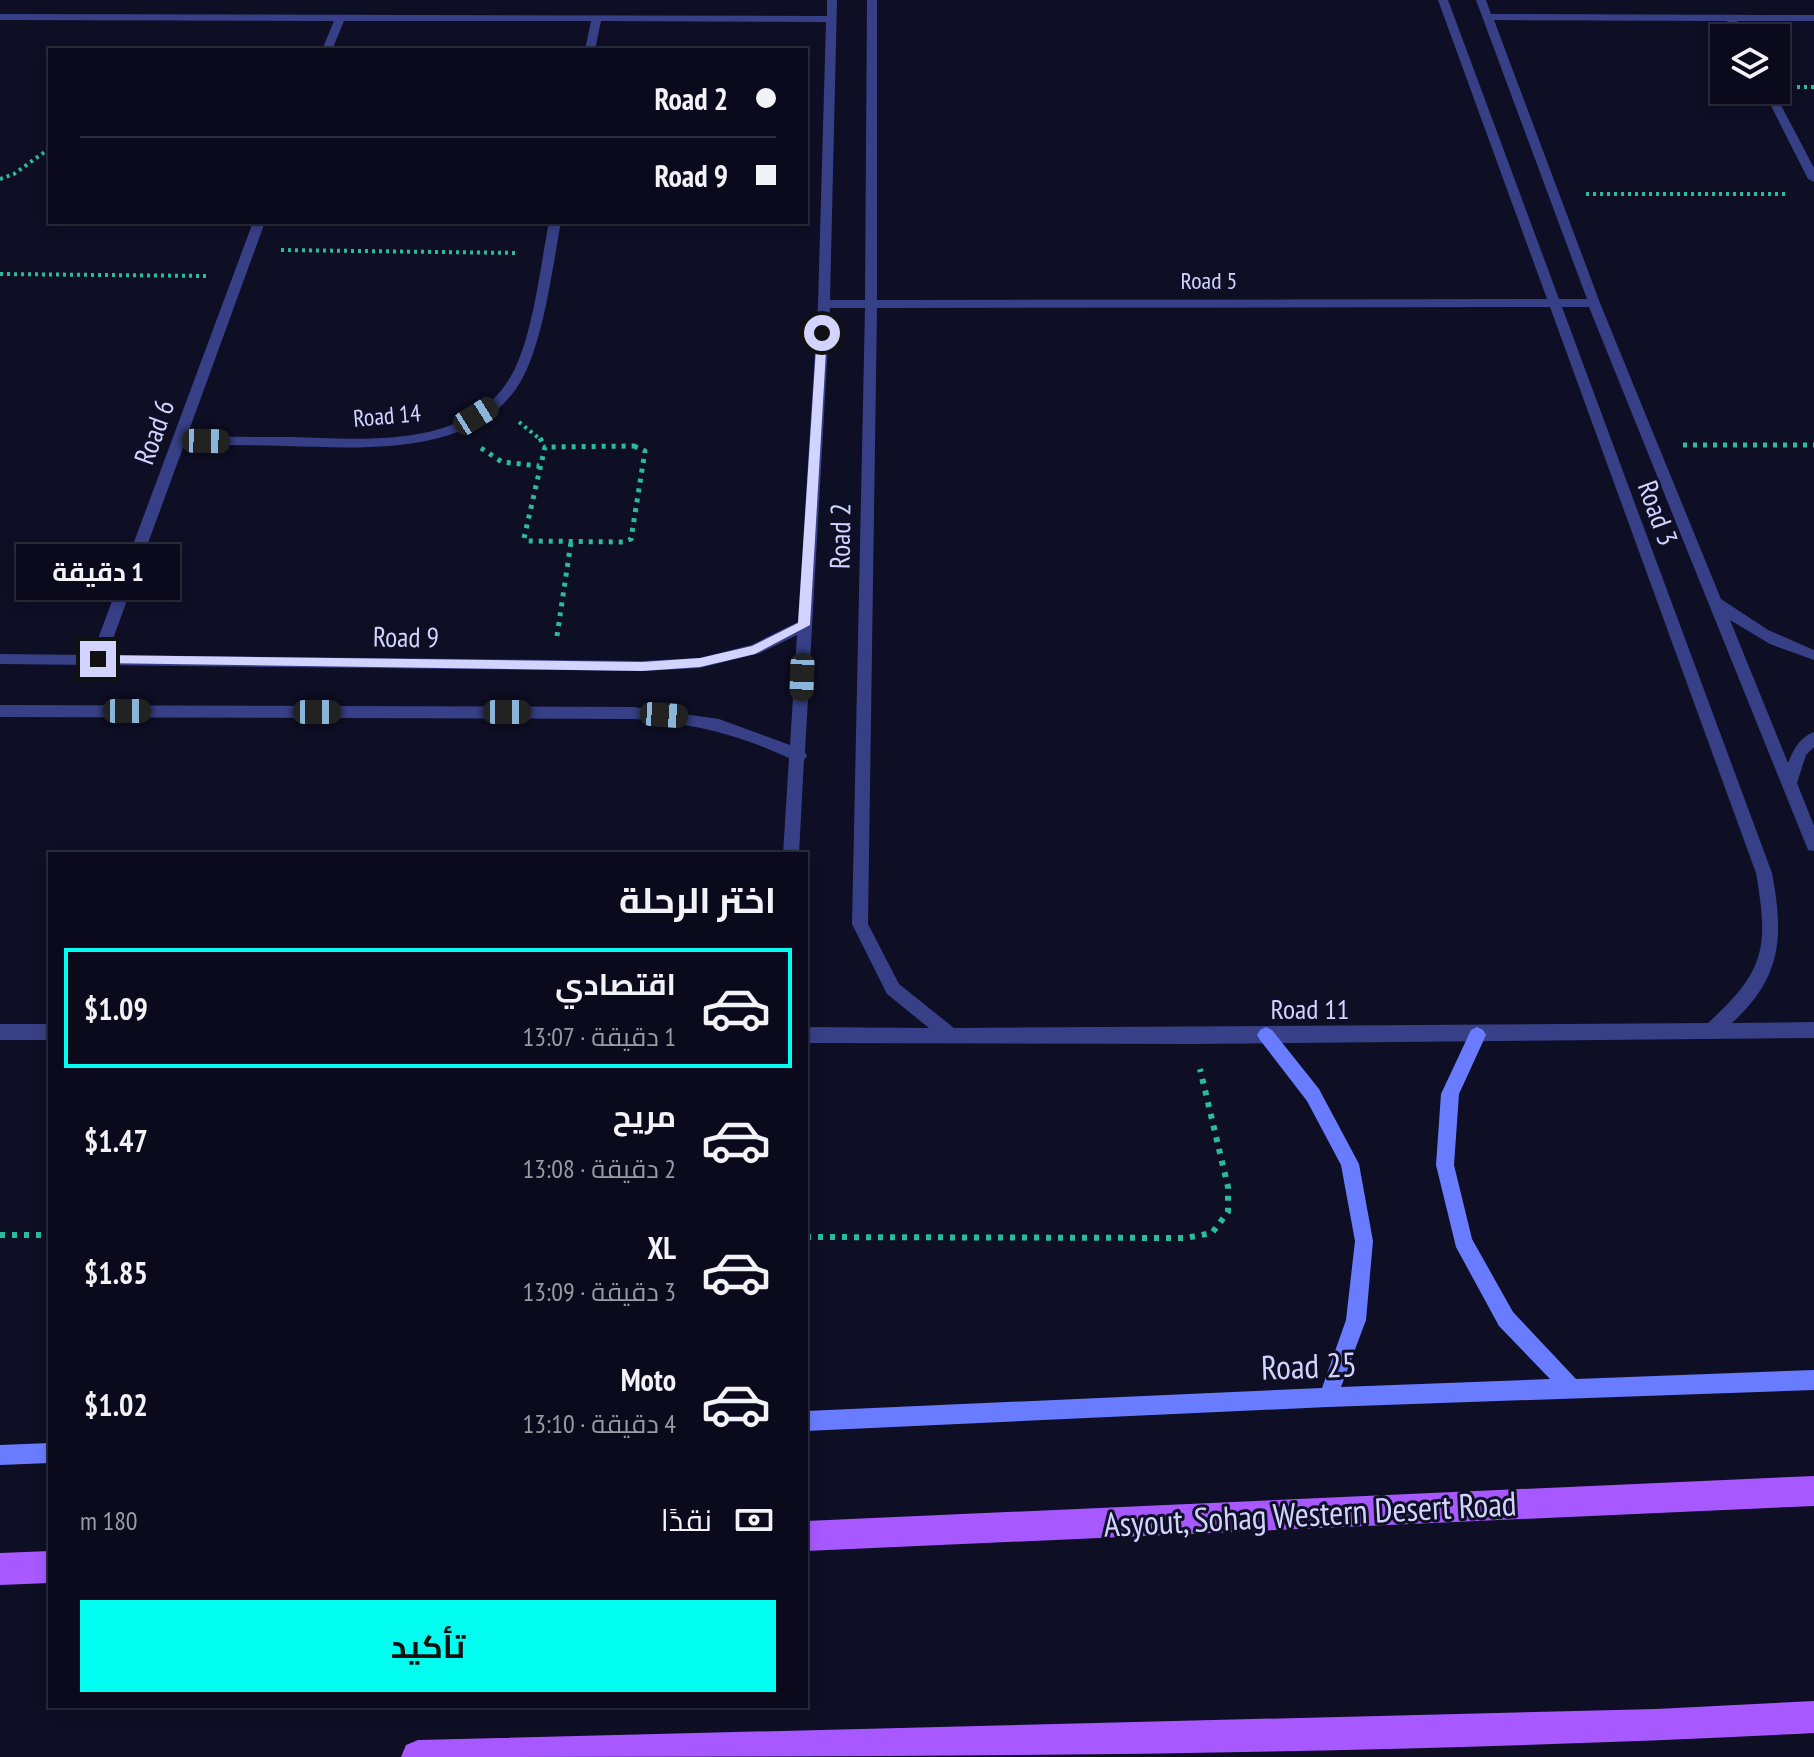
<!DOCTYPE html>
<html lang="ar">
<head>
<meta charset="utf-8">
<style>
	:root { --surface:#0a0a1c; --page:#131325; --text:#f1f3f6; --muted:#999aa3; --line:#2a2b3b; --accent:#00fdef }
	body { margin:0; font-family:"PT Sans Narrow",Cairo,sans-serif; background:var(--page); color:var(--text); direction:rtl; height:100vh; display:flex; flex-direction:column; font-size:30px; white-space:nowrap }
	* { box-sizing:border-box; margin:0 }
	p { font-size:26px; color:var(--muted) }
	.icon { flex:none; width:44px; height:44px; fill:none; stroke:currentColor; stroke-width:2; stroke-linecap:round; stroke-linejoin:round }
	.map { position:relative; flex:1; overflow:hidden; direction:ltr }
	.panel { position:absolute; left:48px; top:852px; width:760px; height:856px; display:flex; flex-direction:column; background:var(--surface); border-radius:0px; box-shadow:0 4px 12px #0003,0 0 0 2px var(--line); direction:rtl }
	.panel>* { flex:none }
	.top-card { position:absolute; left:48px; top:48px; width:760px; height:176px; border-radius:0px; box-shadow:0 4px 12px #0003,0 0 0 2px var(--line); direction:rtl; display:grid; align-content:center; height:176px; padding:0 32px; background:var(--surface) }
	.tools { position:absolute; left:1710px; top:24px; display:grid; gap:16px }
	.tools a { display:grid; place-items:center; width:80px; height:80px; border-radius:0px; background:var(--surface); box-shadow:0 4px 12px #0003,0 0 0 2px var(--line); font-size:40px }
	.end { position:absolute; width:36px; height:36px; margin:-18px; border:10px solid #d2d3ff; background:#111; box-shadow:0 0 0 4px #111 }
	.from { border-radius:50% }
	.bubble { position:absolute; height:56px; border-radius:0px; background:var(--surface); box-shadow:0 4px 12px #0003,0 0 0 2px var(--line); font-size:26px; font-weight:700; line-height:56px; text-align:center; direction:rtl }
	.car { position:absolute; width:24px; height:48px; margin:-24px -12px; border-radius:10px; box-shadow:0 0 6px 2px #0007; background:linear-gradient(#222 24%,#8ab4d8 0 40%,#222 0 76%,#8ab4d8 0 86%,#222 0) }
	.top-card b { display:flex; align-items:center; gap:28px; height:76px; font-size:30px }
	.top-card b+b { border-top:2px solid var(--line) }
	.top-card i { width:20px; height:20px; background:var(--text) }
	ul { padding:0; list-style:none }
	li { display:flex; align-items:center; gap:24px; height:120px; margin:0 16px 12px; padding:0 16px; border:4px solid transparent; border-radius:0px }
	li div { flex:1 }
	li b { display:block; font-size:30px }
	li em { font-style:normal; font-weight:700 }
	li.current { border-color:var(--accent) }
	li>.icon { width:72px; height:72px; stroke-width:1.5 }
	h2 { padding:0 32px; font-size:36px; line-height:96px }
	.pay { display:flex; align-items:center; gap:20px; height:88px; padding:0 32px; font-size:30px }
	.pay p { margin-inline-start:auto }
	.action { display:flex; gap:16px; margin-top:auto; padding:16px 32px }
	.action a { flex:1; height:92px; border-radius:0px; background:var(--accent); color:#111; font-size:32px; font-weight:700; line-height:92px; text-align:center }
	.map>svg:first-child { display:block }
</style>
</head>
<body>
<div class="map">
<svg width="1814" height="1757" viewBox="0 0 1814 1757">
	<rect width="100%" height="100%" fill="#0e0e25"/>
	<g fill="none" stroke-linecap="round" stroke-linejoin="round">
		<g stroke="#2aba9c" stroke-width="4" stroke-dasharray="3 4" stroke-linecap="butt">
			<polyline points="1797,87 1814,87"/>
			<polyline points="0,179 14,174 50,148"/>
			<polyline points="1586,194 1788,194"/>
			<polyline points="281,250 518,253"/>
			<polyline points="0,274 207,276"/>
			<polyline points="519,422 541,440"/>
		</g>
		<g stroke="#2aba9c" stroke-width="5" stroke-dasharray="4 6" stroke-linecap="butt">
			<polyline points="540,438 545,447"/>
			<polyline points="1683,445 1814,445"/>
			<polygon points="634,446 645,451 631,539 623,542 527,541 524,538 545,447"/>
			<polyline points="481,448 502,462 539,466"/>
			<polyline points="557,636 571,542"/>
		</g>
		<g stroke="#2aba9c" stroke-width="6" stroke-dasharray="5 7" stroke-linecap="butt">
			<polyline points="0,1235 50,1235"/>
			<polyline points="806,1237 1185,1238 1212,1233 1228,1212 1228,1187 1200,1069"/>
		</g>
		<g fill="#374086" fill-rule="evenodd">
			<path d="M827,0H837L830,300H865L867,0H877V300L1547,299L1438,0H1448L1559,299H1587L1476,0H1486L1491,14L1814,15V21H1737L1746,38H1736L1727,21L1494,20L1600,303L1721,599L1768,630L1814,650V660L1770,644L1730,620L1788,763C1793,750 1800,737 1814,732V747L1806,755L1797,783L1814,826V851L1808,850L1806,845L1589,307H1562L1772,873C1784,937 1782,977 1732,1023L1814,1022V1038L1192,1044L806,1043V1027L929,1028L887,994L852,924L865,308H830L805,752L807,756L804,760L799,854H783L789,758C738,734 690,723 634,719L0,717V705L634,707L719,719L790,745L797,635L760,653L700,668L642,671L0,664V654L92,655L253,222H265L187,436C221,437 256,437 291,437C362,439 469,450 511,376C533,338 540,267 549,222H561C552,269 544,340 521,381C477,457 361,448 287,446C252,445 218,445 184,445L107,655L642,661L700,658L751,645L798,622L818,304L826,22L601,21L595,50H585L591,21H344L332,50H322L334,21L0,20V14L827,16ZM1550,307L1756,873C1769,948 1765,971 1708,1023L954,1028L899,984L868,924L877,308Z"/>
			<polygon points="1763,90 1773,90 1814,168 1814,182 1808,179"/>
			<rect x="0" y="1024" width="50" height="16"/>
		</g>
		<g fill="#697cff" fill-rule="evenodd">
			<polygon points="1266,1027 1272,1030 1319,1089 1359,1164 1373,1241 1366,1320 1341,1387 1550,1379 1499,1326 1456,1247 1436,1165 1441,1094 1471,1030 1477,1027 1483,1030 1486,1035 1459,1094 1454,1165 1472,1239 1513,1312 1576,1379 1814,1370 1814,1390 1328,1407 806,1431 806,1411 1322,1388 1346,1320 1355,1241 1341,1165 1307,1101 1260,1040 1257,1035 1260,1030"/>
			<polygon points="50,1443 50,1463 0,1465 0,1445"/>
		</g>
		<g fill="#a759ff" fill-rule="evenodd">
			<polygon points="1814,1476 1814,1506 806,1551 806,1521"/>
			<polygon points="50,1551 50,1583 0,1585 0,1553"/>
			<path d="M1814,1701V1733C1343,1757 872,1757 401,1757L406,1745L418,1740L1656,1709Z"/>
		</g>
	</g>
	<polygon fill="#d2d3ff" points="822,330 827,333 810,625 755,654 700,667 642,671 98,663 92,659 98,655 642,662 700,658 752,646 798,623 817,333"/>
	<g text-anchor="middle" stroke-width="6" stroke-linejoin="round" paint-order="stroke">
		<g font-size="24" fill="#d2d3ff" stroke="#0e0e25">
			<text x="1209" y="289">Road 5</text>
			<text transform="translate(387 416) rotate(-5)" y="8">Road 14</text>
		</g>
		<g font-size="28" fill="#d2d3ff" stroke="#0e0e25">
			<text transform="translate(154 432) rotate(-70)" y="10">Road 6</text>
			<text transform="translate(1658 513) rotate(70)" y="10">Road 3</text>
			<text transform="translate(840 536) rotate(-89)" y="10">Road 2</text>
			<text transform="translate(406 637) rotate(1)" y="10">Road 9</text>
			<text x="1310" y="1019">Road 11</text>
		</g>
		<g font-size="34" fill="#d2d3ff" stroke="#0e0e25">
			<text transform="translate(1309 1366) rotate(-2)" y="12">Road 25</text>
			<text transform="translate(1310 1514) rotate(-3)" y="12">Asyout, Sohag Western Desert Road</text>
		</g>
	</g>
</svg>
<div class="tools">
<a><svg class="icon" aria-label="layers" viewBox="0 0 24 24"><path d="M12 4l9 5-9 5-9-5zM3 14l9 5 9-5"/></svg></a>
</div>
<i class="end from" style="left:822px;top:333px"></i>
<i class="end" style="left:98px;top:659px"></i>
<div class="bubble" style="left:16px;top:544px;width:164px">1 دقيقة</div>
<i class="car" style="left:476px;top:416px;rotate:58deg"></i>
<i class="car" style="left:206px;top:441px;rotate:91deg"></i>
<i class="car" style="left:802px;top:677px;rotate:182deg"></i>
<i class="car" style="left:127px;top:711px;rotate:90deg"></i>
<i class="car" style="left:317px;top:712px;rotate:90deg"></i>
<i class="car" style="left:507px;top:712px;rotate:90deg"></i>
<i class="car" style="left:664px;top:715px;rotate:94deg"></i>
<div class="top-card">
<b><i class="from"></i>Road 2</b>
<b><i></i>Road 9</b>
</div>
<section class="panel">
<h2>اختر الرحلة</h2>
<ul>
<li class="current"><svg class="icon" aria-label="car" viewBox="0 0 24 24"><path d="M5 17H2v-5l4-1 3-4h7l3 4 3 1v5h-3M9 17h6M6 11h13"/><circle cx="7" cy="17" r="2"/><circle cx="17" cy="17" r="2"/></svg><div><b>اقتصادي</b><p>1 دقيقة · 13:07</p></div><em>$1.09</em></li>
<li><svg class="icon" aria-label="car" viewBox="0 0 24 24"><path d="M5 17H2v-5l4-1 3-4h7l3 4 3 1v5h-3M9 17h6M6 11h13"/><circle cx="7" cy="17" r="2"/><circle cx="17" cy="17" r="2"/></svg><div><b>مريح</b><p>2 دقيقة · 13:08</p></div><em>$1.47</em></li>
<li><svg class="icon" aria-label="car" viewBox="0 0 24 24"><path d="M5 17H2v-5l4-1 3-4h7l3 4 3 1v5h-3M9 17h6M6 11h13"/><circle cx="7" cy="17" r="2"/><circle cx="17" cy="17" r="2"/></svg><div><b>XL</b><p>3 دقيقة · 13:09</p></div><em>$1.85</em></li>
<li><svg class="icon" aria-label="car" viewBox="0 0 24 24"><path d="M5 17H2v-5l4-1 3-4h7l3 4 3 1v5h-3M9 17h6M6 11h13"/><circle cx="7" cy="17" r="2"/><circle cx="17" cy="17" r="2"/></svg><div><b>Moto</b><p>4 دقيقة · 13:10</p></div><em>$1.02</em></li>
</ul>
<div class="pay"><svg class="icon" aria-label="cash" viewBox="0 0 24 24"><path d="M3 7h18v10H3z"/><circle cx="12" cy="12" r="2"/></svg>نقدًا<p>180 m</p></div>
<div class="action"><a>تأكيد</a></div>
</section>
</div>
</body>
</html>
